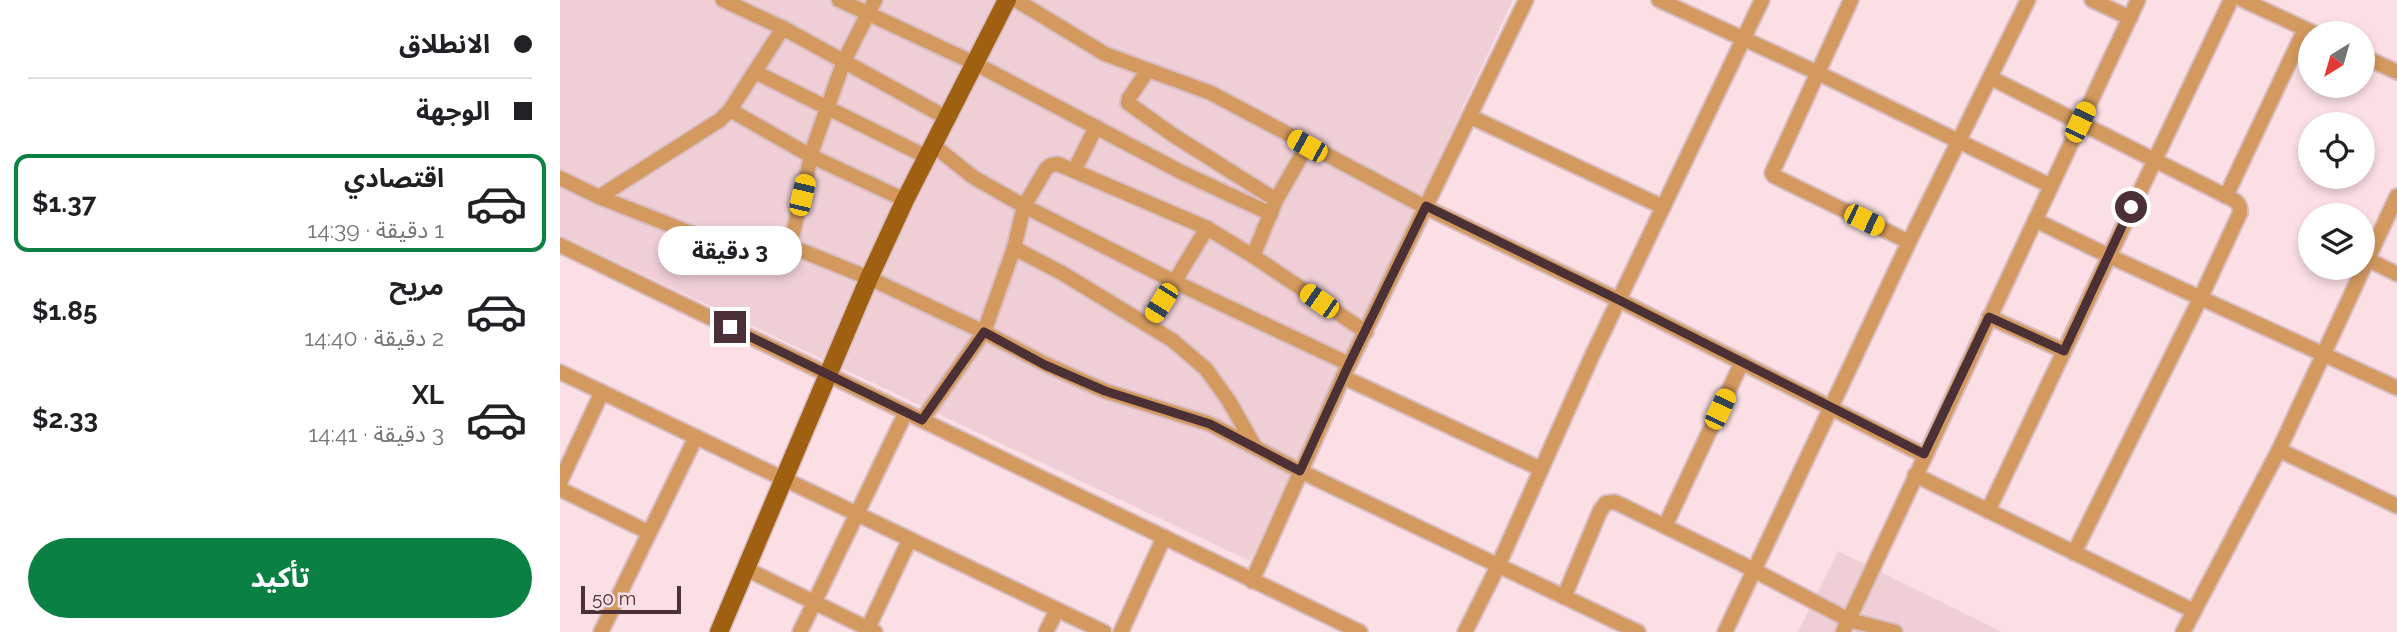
<!DOCTYPE html>
<html lang="ar">
<head>
<meta charset="utf-8">
<style>
	:root { --surface:#fff; --page:#f2f2f2; --text:#202124; --muted:#757577; --line:#e0e0e0; --accent:#0b8043 }
	body { margin:0; font-family:Raleway,"Noto Sans Arabic",sans-serif; background:var(--page); color:var(--text); direction:rtl; height:100vh; display:flex; flex-direction:column; font-size:26px; white-space:nowrap }
	* { box-sizing:border-box; margin:0 }
	p { font-size:23px; color:var(--muted) }
	.icon { flex:none; width:38px; height:38px; fill:none; stroke:currentColor; stroke-width:2; stroke-linecap:round; stroke-linejoin:round }
	.map { position:relative; flex:1; overflow:hidden; direction:ltr }
	.drawer { display:flex; flex-direction:column; background:var(--surface); width:560px }
	.drawer>* { flex:none }
	.top-card { display:grid; align-content:center; height:154px; padding:0 28px; background:var(--surface) }
	.needle { width:46px; rotate:217deg }
	.fabs { position:absolute; left:1738px; top:21px; display:grid; gap:14px }
	.fabs a { display:grid; place-items:center; width:77px; height:77px; border-radius:50%; background:var(--surface); box-shadow:0 4px 10px #0003; font-size:35px }
	.scale { position:absolute; left:21px; bottom:18px; width:100px; box-sizing:border-box; padding-left:7px; border:4px solid #4b3136; border-top:0; font-size:19px; line-height:24px; white-space:nowrap; color:#4b3136; -webkit-text-stroke:5px #fbdfe4; paint-order:stroke }
	.end { position:absolute; width:32px; height:32px; margin:-16px; border:9px solid #4b3136; background:#fff; box-shadow:0 0 0 4px #fff }
	.from { border-radius:50% }
	.bubble { position:absolute; height:49px; border-radius:24px; background:var(--surface); box-shadow:0 4px 10px #0003; font-size:23px; font-weight:700; line-height:49px; text-align:center; direction:rtl }
	.car { position:absolute; width:21px; height:42px; margin:-21px -10px; border-radius:9px; box-shadow:0 0 5px 2px #0007; background:linear-gradient(#f5c518 24%,#345 0 40%,#f5c518 0 76%,#345 0 86%,#f5c518 0) }
	.top-card b { display:flex; align-items:center; gap:24px; height:66px; font-size:26px }
	.top-card b+b { border-top:2px solid var(--line) }
	.top-card i { width:18px; height:18px; background:var(--text) }
	ul { padding:0; list-style:none }
	li { display:flex; align-items:center; gap:21px; height:98px; margin:0 14px 10px; padding:0 14px; border:4px solid transparent; border-radius:14px }
	li div { flex:1 }
	li b { display:block; font-size:26px }
	li em { font-style:normal; font-weight:700 }
	li.active { border-color:var(--accent) }
	li>.icon { width:63px; height:63px; stroke-width:1.5 }
	.cta { display:flex; gap:14px; margin-top:auto; padding:14px 28px }
	.cta a { flex:1; height:80px; border-radius:42px; background:var(--accent); color:#fff; font-size:28px; font-weight:700; line-height:80px; text-align:center }
	main { display:flex; flex:1; min-height:0 }
	.map>svg:first-child { display:block }
</style>
</head>
<body>
<main>
<div class="map">
<svg width="1837" height="632" viewBox="0 0 1837 632">
	<rect width="100%" height="100%" fill="#fbdfe4"/>
	<g fill="#efcfd5">
		<polygon points="0,0 953,0 690,561 0,235"/>
		<polygon points="1278,551 1442,632 1238,632"/>
	</g>
	<g fill="none" stroke-linecap="round" stroke-linejoin="round">
		<g stroke="#d8bcc1" stroke-width="18">
			<g id="minor">
				<polyline points="163,0 223,28 387,118"/>
				<polyline points="279,0 414,63 621,172 711,214"/>
				<polyline points="456,0 545,54 651,93 865,207 1059,300 1364,455"/>
				<polyline points="1099,0 1258,73 1491,186"/>
				<polyline points="1291,0 1212,173 1214,176 1349,242"/>
				<polyline points="1532,0 1570,18"/>
				<polyline points="1683,0 1752,32"/>
				<polyline points="1802,56 1837,72"/>
				<polyline points="588,70 569,98 568,103 613,135 716,200"/>
				<polyline points="195,72 367,157"/>
				<path d="M1431,78L1666,196C1674,200 1681,202 1680,213L1640,299L1514,553"/>
				<polyline points="170,110 251,156 345,200"/>
				<polyline points="911,117 1103,207"/>
				<polyline points="373,145 413,177 464,206 615,282 789,364"/>
				<polyline points="514,171 536,127"/>
				<polyline points="0,178 39,197 164,246 211,250 230,246 309,278 424,332 485,364 545,391 650,424 740,471 1078,632"/>
				<polyline points="1666,196 1745,29"/>
				<polyline points="39,197 160,120 170,110 223,28"/>
				<polyline points="1475,220 1549,256 1837,388"/>
				<polyline points="0,245 800,632"/>
				<polyline points="230,246 253,148 284,61 315,0"/>
				<polyline points="454,248 502,273 612,340 646,369 669,401 695,447"/>
				<polyline points="693,256 716,200 747,146"/>
				<polyline points="1807,259 1837,274"/>
				<polyline points="1429,317 1504,351"/>
				<polyline points="588,325 647,228"/>
				<polyline points="0,372 544,632"/>
				<polyline points="783,377 981,469"/>
				<polyline points="362,420 424,332 454,248 464,206 486,169 491,165 498,164 647,228 693,256 806,332"/>
				<polyline points="1719,450 1837,506"/>
				<polyline points="1355,475 1634,611"/>
				<polyline points="0,482 42,392"/>
				<polyline points="0,489 88,532"/>
				<polyline points="1428,511 1671,0"/>
				<polyline points="1105,526 1182,362"/>
				<polyline points="186,569 315,632"/>
				<polyline points="692,581 783,377 966,0"/>
				<polyline points="1004,597 1040,511 1046,503 1055,502 1178,562 1289,620 1335,632"/>
				<polyline points="308,628 350,539"/>
				<polyline points="41,632 136,437"/>
				<polyline points="240,632 346,412"/>
				<polyline points="486,632 497,610"/>
				<polyline points="561,632 604,537"/>
				<polyline points="905,632 938,566 1031,358 1202,0"/>
				<polyline points="1165,632 1349,242 1468,0"/>
				<polyline points="1283,632 1578,0"/>
				<polyline points="1623,632 1719,450 1837,196"/>
			</g>
		</g>
		<g stroke="#d8bcc1" stroke-width="21">
			<polyline id="major" points="159,632 309,278 345,200 447,0"/>
		</g>
		<use href="#minor" stroke="#d3995e" stroke-width="14"/>
		<use href="#major" stroke="#9f6011" stroke-width="18"/>
	</g>
	<g fill="none" stroke-linecap="round" stroke-linejoin="round">
		<polyline stroke="#4b3136" stroke-width="9" points="170,327 362,420 424,332 485,365 545,391 650,424 740,471 789,364 866,206 1059,300 1364,454 1429,317 1504,351 1571,207"/>
	</g>
</svg>
<div class="fabs">
<a><svg class="needle" viewBox="-14 -14 28 28"><path d="M0-13l5 13h-10z" fill="#e53935"/><path d="M0 13l5-13h-10z" fill="#757577"/></svg></a>
<a><svg class="icon" aria-label="locate" viewBox="0 0 24 24"><circle cx="12" cy="12" r="6"/><path d="M12 2v4M12 18v4M2 12h4M18 12h4"/></svg></a>
<a><svg class="icon" aria-label="layers" viewBox="0 0 24 24"><path d="M12 4l9 5-9 5-9-5zM3 14l9 5 9-5"/></svg></a>
</div>
<div class="scale">50 m</div>
<i class="end from" style="left:1571px;top:207px"></i>
<i class="end" style="left:170px;top:327px"></i>
<div class="bubble" style="left:98px;top:226px;width:144px">3 دقيقة</div>
<i class="car" style="left:1520px;top:122px;rotate:25deg"></i>
<i class="car" style="left:747px;top:146px;rotate:299deg"></i>
<i class="car" style="left:242px;top:195px;rotate:13deg"></i>
<i class="car" style="left:1304px;top:220px;rotate:116deg"></i>
<i class="car" style="left:759px;top:301px;rotate:305deg"></i>
<i class="car" style="left:601px;top:303px;rotate:212deg"></i>
<i class="car" style="left:1160px;top:409px;rotate:25deg"></i>
</div>
<section class="drawer">
<div class="top-card">
<b><i class="from"></i>الانطلاق</b>
<b><i></i>الوجهة</b>
</div>
<ul>
<li class="active"><svg class="icon" aria-label="car" viewBox="0 0 24 24"><path d="M5 17H2v-5l4-1 3-4h7l3 4 3 1v5h-3M9 17h6M6 11h13"/><circle cx="7" cy="17" r="2"/><circle cx="17" cy="17" r="2"/></svg><div><b>اقتصادي</b><p>1 دقيقة · 14:39</p></div><em>$1.37</em></li>
<li><svg class="icon" aria-label="car" viewBox="0 0 24 24"><path d="M5 17H2v-5l4-1 3-4h7l3 4 3 1v5h-3M9 17h6M6 11h13"/><circle cx="7" cy="17" r="2"/><circle cx="17" cy="17" r="2"/></svg><div><b>مريح</b><p>2 دقيقة · 14:40</p></div><em>$1.85</em></li>
<li><svg class="icon" aria-label="car" viewBox="0 0 24 24"><path d="M5 17H2v-5l4-1 3-4h7l3 4 3 1v5h-3M9 17h6M6 11h13"/><circle cx="7" cy="17" r="2"/><circle cx="17" cy="17" r="2"/></svg><div><b>XL</b><p>3 دقيقة · 14:41</p></div><em>$2.33</em></li>
</ul>
<div class="cta"><a>تأكيد</a></div>
</section>
</main>
</body>
</html>
